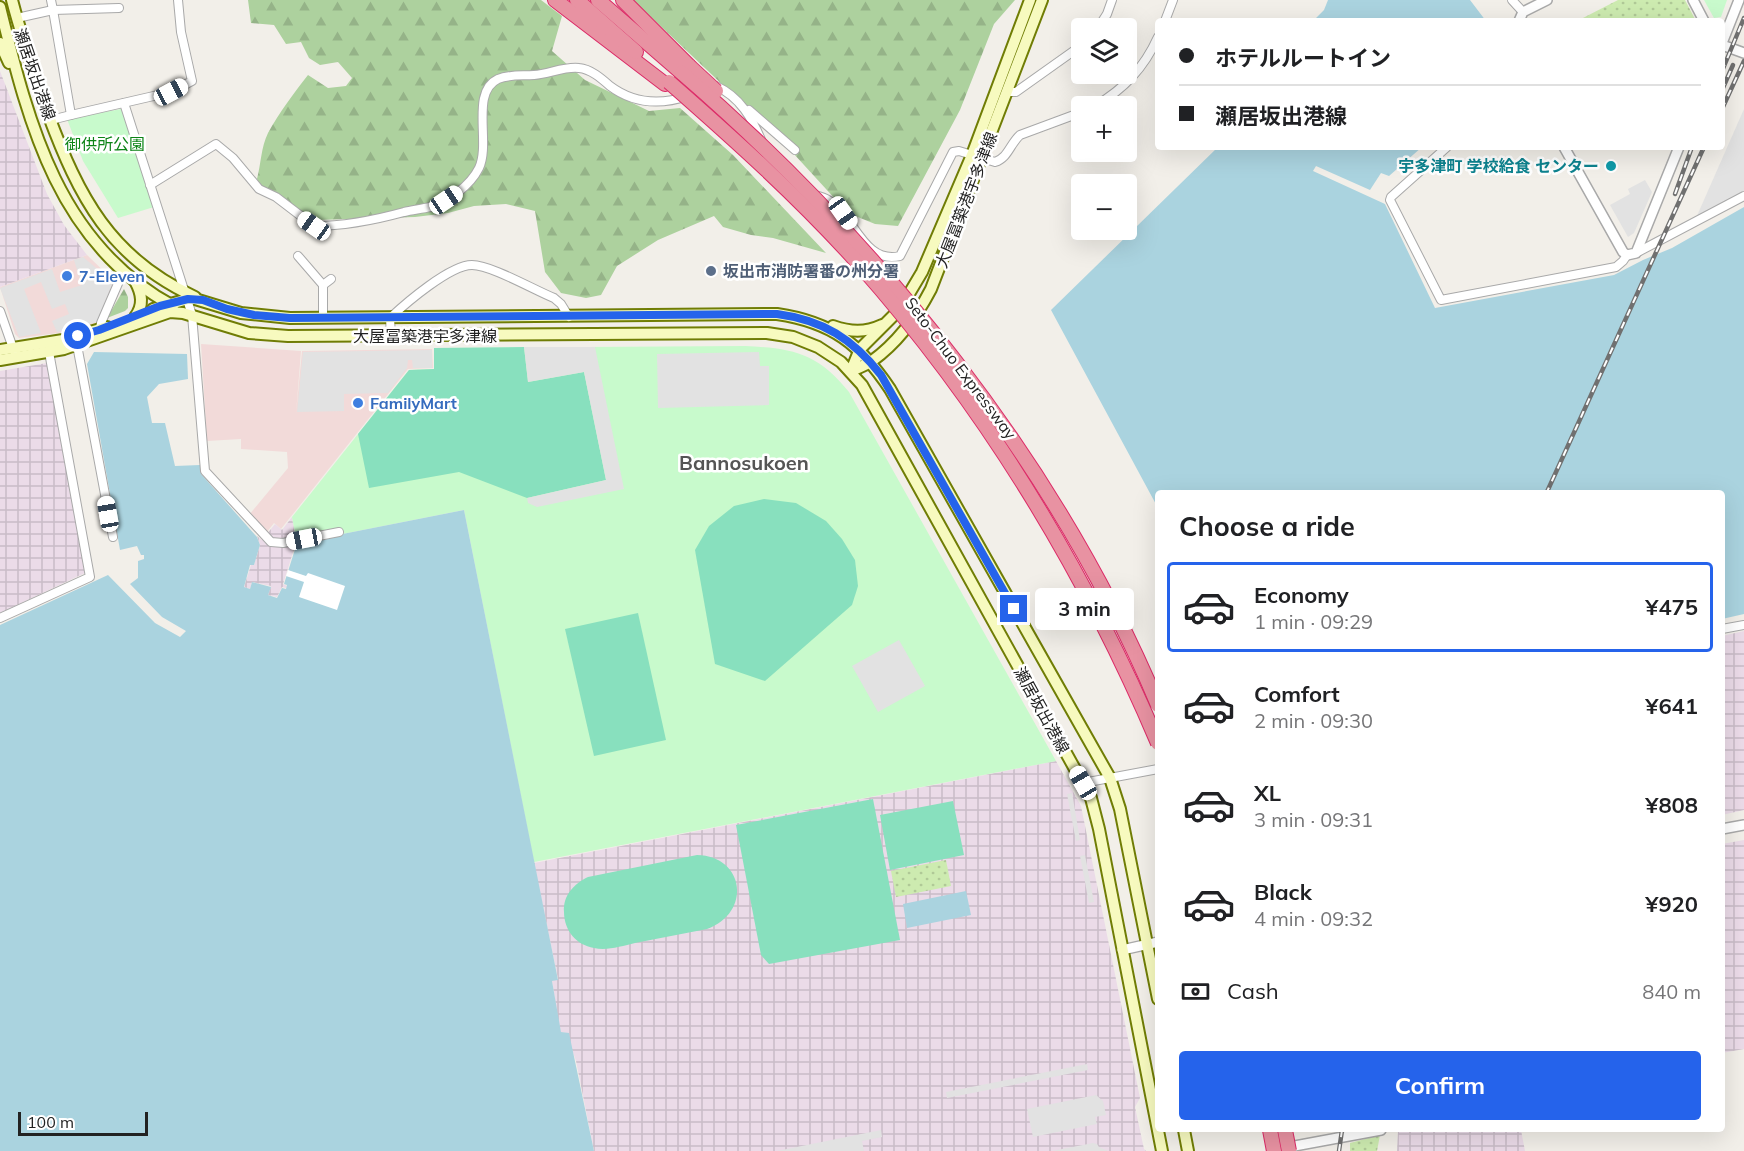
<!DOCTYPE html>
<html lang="en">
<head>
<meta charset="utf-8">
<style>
	:root { --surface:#fff; --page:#f6f6f6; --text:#202124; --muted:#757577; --line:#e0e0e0; --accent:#2563eb }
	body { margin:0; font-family:Mulish,"Noto Sans JP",sans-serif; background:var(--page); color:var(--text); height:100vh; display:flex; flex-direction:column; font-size:22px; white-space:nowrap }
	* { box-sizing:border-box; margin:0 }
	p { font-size:20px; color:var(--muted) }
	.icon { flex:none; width:33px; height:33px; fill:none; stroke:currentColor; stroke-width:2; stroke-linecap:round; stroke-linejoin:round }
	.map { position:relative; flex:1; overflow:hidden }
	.side { position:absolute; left:1155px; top:490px; width:570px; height:642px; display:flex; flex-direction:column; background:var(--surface); border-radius:6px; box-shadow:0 6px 24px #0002 }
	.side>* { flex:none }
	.top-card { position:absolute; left:1155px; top:18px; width:570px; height:132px; border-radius:6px; box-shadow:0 6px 24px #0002; display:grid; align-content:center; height:132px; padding:0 24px; background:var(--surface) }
	.fabs { position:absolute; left:1071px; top:18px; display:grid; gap:12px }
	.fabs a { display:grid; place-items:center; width:66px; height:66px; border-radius:6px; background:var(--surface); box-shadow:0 6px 24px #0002; font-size:30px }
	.scale { position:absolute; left:18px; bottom:15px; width:130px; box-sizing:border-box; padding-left:6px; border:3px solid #222; border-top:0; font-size:16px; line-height:21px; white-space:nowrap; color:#222; -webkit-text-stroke:4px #fff; paint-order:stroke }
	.end { position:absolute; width:27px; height:27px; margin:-14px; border:8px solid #2563eb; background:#fff; box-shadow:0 0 0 3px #fff }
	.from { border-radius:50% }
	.bubble { position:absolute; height:42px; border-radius:6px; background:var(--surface); box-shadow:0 6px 24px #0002; font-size:20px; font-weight:700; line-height:42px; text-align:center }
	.car { position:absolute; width:18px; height:36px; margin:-18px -9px; border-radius:8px; box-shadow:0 0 4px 2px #0007; background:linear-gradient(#fff 24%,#345 0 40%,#fff 0 76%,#345 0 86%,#fff 0) }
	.top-card b { display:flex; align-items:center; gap:21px; height:57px; font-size:22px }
	.top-card b+b { border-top:2px solid var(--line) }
	.top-card i { width:15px; height:15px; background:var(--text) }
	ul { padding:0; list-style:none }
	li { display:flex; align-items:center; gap:18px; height:90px; margin:0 12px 9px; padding:0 12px; border:3px solid transparent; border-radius:6px }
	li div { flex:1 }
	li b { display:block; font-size:22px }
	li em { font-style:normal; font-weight:700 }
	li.on { border-color:var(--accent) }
	li>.icon { width:54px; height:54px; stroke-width:1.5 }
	h2 { padding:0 24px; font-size:27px; line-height:72px }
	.pay { display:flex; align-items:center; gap:15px; height:66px; padding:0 24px; font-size:22px }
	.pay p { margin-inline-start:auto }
	.button { display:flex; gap:12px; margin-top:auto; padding:12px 24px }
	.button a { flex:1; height:69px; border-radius:6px; background:var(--accent); color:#fff; font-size:24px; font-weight:700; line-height:69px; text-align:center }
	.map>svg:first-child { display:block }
</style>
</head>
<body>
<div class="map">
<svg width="1744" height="1151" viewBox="0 0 1744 1151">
	<defs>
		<pattern id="industrial-grid" width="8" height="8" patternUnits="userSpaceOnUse" patternTransform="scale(1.5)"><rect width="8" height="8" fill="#ebdbe8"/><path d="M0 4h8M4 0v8" fill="none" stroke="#c9bcc7"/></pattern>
		<pattern id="grass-dots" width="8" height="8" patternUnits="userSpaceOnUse" patternTransform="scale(1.5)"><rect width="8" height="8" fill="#cdebb0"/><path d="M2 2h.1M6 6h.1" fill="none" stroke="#b0c997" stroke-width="1.8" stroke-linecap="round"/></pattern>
		<pattern id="forest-firs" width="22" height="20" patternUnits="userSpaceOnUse" patternTransform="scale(1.5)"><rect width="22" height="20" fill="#add19e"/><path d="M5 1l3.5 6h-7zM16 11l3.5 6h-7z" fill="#95b388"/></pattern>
	</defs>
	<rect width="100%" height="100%" fill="#f2efe9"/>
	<g fill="#f2dad9">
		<polygon points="87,255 114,281 98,323 66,332 19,338 15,334 0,287"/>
		<polygon points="201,344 301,351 296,414 302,351 432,349 433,368 408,369 281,529 274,523 267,532 249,515 288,468 287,452 241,449 241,439 207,441"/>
	</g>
	<g fill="url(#industrial-grid)">
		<polygon points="0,71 47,194 64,225 87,255 0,287"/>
		<polygon points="47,363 85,573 0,613 0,371"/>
		<polygon points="292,517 296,543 283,584 287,586 286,588 282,587 277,597 268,595 271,586 252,582 250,589 244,587 251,565 254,565 260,545 257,536 262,540 275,524 282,530"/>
		<polygon points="1744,631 1744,810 1722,815 1722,636"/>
		<polygon points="1056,761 1081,806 1140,1098 1135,1107 1144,1149 1146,1151 594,1151 576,1061 566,1033 561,1032 558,1019 552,981 558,979 534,863"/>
		<polygon points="1744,840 1744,1049 1722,1053 1722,844"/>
		<polygon points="1413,1130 1521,1130 1525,1151 1397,1151 1398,1132"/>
	</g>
	<g fill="url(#grass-dots)">
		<polygon points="1618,0 1685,0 1696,21 1582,21 1581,19"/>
		<polygon points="946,860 951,886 896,897 891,871"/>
		<polygon points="1380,1135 1377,1151 1350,1151 1350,1143"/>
	</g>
	<g fill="url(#forest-firs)">
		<path d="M248,0H541L562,16L552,51L585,80L649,111L680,108L733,155L826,253L773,238L751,235L723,227L714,216L658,240L617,266L601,295L586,298L561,293L545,272L535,211L506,204L474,206L448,213L415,217L316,220L264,193L257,179C261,164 261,147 268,133C279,113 294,93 308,75L328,88L346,86L352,78L338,62L320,65L309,58L301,42L286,44L274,25L251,23Z"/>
		<polygon points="633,0 1015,0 994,24 960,110 898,226 875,224 848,213 782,141"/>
		<polygon points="124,289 128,297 128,308 125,311 107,318"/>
	</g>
	<g fill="#c8facc">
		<polygon points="1704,0 1727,0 1721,17 1714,18"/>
		<polygon points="121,109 154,207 118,218 83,161 67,119"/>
		<path d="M745,346C792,348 818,353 849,392L1056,761L534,862L464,510L297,543L292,517L409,370L434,369V348Z"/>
	</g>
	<g fill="#88e0be">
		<polygon points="524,347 528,382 584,372 606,480 527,498 459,472 369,488 358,434 409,370 434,369 434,348"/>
		<polygon points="764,499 796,503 826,521 842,539 855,560 858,586 852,605 765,681 715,664 695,550 709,526 734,506"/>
		<polygon points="638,613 666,740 594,756 565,629"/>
		<polygon points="873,799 900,940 769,964 761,955 736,825"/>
		<polygon points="953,801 964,855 890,870 880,815"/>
		<path d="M697,855C745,856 752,913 707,929C683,934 659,938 635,943C622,946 607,951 594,948C576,945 564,930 564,912C563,895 574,884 588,877Z"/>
	</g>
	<g fill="#e2e2e2">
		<polygon points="1744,109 1744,191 1696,218"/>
		<polygon points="1645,180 1652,192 1634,233 1628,237 1610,205 1630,194 1628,189"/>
		<polygon points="83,257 113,282 97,322 57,332 52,321 69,314 65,304 52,309 41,282 24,289 41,333 19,337 0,288 52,269 60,292 82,285 74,260"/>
		<polygon points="524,347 595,347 624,489 537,507 528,503 527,498 606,480 584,372 528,382"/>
		<polygon points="432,350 432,368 413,368 412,360 408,360 407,368 388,393 344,394 344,411 297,412 303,352"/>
		<polygon points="759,352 760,366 769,366 769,405 658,408 657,354"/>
		<polygon points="899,640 925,686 878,712 852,666"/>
		<polygon points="1072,793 1080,840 1076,841 1067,794"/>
		<polygon points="1085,855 1094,902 1089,903 1080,856"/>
		<polygon points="1087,1064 1088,1070 947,1098 946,1092"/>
		<polygon points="1096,1095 1103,1101 1106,1115 1095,1117 1097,1124 1033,1137 1027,1109"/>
		<polygon points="881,1130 882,1137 862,1141 864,1151 777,1151"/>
		<polygon points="1093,1143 1097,1144 1099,1147 1108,1151 1052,1151"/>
	</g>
	<g fill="#aad3df">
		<polygon points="1328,0 1470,0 1486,21 1313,21 1324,10"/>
		<polygon points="1218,147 1261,147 1264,150 1267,147 1422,147 1389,176 1381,173 1370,190 1316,166 1313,171 1385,204 1435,308 1614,275 1643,260 1672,248 1744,207 1744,614 1722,619 1722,494 1158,494 1158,508 1051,310"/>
		<polygon points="94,352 187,354 188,379 159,384 147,397 152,423 165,423 175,466 200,465 201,474 257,537 260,545 254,565 250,565 244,587 250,589 252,582 271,587 268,595 277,598 282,588 286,589 287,585 284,584 297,543 464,510 558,980 552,981 561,1032 569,1033 594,1151 0,1151 0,625 108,575 155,623 180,637 186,631 162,617 130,584 138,578 138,561 144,559 144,555 141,555 137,546 120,550 87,364"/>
		<polygon points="966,891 971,915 907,928 903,904"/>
	</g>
	<polygon fill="#fff" points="288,570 306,576 308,573 345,586 337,610 299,597 304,582 286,576"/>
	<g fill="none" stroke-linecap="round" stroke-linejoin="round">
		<g stroke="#a9a9a9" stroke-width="10">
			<g id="minor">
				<polyline points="51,0 53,10 119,8"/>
				<polyline points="1512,0 1523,12"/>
				<polyline points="17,18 53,10 71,115 171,92 192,81 181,32 178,0"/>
				<polyline points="1165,21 1173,0"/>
				<polyline points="1098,28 1107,14 1112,0"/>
				<path d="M713,87L716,86C740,97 752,118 762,142"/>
				<polyline points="1007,92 1016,92 1082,45"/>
				<polyline points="124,103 192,315 205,471 271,542 283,543 339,532"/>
				<path d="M1095,106C1124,89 1144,68 1158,37"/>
				<polyline points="749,110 795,150"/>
				<polyline points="51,120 71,115"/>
				<polyline points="1447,147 1391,197 1390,200 1441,300 1616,267 1623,261 1627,255"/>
				<path d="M150,185L216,144L233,158L259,189L276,197L314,226C344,226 375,220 404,212C412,210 422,209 430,207C449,201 470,186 479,168C491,143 470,92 498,79C510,74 522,76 534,75C549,74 565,66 579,68C591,69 602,79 610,86C634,104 661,105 688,96"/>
				<path d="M815,195C819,196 824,197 828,200C854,214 863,265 900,256L953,152L959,151L995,162C1008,158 1010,144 1020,135L1082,112"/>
				<polyline points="1636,253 1744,196"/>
				<polyline points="298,256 323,285"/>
				<polyline points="0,311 14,351"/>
				<polyline points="323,318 323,285 331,279"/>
				<polyline points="99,333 101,323 123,272"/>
				<path d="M391,336L390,318C406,303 450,265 472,265C491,265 534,290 554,298L561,304L569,317"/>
				<polyline points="77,345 113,537"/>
				<polyline points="0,618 90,577 49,352"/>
				<polyline points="1722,629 1744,625"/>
				<polyline points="1083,783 1158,769"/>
			</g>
		</g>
		<g stroke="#a9a9a9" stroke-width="12">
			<g id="tertiary">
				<polyline points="1693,0 1704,21"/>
				<polyline points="1519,21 1523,12 1547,0"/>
				<polyline points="1722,43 1739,0"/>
				<polyline points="1722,45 1744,53"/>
				<polyline points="1564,147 1623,252 1627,255 1636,253 1679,147"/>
				<polyline points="1722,829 1744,825"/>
				<polyline points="1122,950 1158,942"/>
				<polyline points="1284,1148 1381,1130"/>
			</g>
		</g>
		<g stroke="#707d05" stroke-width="14">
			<g id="secondary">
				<path d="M12,0C22,39 35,76 48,114C79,197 110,258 195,297"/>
				<path d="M0,7C29,124 58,244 173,306"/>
				<polyline points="0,43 9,63"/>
				<path d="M153,309L188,299H195L241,313L290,318L777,314C832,322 860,344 890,389L1110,778L1120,809L1158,999"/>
				<path d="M135,317C144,305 142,294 135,281"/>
				<path d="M833,326C850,332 865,333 882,325"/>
				<polyline points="0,350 63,340 107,327"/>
				<polyline points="0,360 64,349 170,312 183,313 249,333 288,336 767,333 793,337 818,347 841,362 862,385 1091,798 1099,829 1162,1151"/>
				<path d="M851,371C858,368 866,365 872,361C897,343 917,316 931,289L1042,0"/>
				<polyline points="851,371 860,349 900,309 922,272 972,155 1030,0"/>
				<polyline points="1184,1130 1188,1151"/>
			</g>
		</g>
		<g stroke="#dc2a67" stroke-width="16">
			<g id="motorway">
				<polyline points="555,0 665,84"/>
				<polyline points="577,0 636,52"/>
				<polyline points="598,0 682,73"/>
				<polyline points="623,0 689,66"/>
			</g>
		</g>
		<use href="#minor" stroke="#fff" stroke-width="8"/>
		<use href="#tertiary" stroke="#fff" stroke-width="9"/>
		<use href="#secondary" stroke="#f7fabf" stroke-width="10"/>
		<use href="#motorway" stroke="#e892a2" stroke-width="14"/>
		<g stroke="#707070" stroke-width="4.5">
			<g id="rail">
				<polyline points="1722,71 1744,18"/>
				<polyline points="1722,90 1733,65"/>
				<polyline points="1722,109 1744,61"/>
				<polyline points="1675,194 1692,147"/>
				<polyline points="1546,494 1704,147"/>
				<polyline points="1339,1151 1342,1130"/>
			</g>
		</g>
		<use href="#rail" stroke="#fff" stroke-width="2" stroke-dasharray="7" stroke-linecap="butt"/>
		<g stroke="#dc2a67" stroke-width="16" stroke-linecap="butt">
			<g id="motorway-bridge">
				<polyline points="689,66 716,91"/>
				<path d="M682,73C879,243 1057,463 1158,705"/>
				<path d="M669,82C735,140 800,198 859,264C985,406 1084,569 1158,743"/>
				<polyline points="1270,1130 1274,1151"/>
				<polyline points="1285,1130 1289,1151"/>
			</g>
		</g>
		<use href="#motorway-bridge" stroke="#e892a2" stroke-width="14"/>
	</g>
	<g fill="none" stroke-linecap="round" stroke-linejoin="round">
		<path stroke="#2563eb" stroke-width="8" d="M78,336L99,330L160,306L188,299L203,300L227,309L254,315L290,318L777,314C823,320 853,339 881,375L1014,609"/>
	</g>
	<circle fill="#0f9aa8" stroke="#fff" stroke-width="2" cx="1611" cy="166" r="6"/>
	<circle fill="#5c6f8a" stroke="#fff" stroke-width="2" cx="711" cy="271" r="6"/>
	<g fill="#3f7fe0" stroke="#fff" stroke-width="2">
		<circle cx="67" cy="276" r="6"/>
		<circle cx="358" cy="403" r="6"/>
	</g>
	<g text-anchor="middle" stroke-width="5" stroke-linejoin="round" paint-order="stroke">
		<g font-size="16" fill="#222" stroke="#fff">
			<text transform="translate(35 74) rotate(71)" y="6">瀬居坂出港線</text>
			<text transform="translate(966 200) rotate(-69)" y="6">大屋冨築港宇多津線</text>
			<text x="425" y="342">大屋冨築港宇多津線</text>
			<text transform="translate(961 368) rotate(53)" y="6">Seto-Chuo Expressway</text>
			<text transform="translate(1042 710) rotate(61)" y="6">瀬居坂出港線</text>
		</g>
		<g font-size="16" fill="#0c8416" stroke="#fff">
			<text x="105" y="150">御供所公園</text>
		</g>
		<g font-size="16" font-weight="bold" fill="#0d838f" stroke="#fff" text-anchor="end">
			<text x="1599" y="172">宇多津町 学校給食 センター</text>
		</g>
		<g font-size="16" font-weight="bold" fill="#4e5e75" stroke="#fff" text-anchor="start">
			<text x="723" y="277">坂出市消防署番の州分署</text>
		</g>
		<g font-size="16" font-weight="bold" fill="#366cbe" stroke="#fff" text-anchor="start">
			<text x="79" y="282">7-Eleven</text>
			<text x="370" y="409">FamilyMart</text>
		</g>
		<g font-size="20" font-weight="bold" fill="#555" stroke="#fff">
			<text x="744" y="470">Bannosukoen</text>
		</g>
	</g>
</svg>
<div class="fabs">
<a><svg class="icon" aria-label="layers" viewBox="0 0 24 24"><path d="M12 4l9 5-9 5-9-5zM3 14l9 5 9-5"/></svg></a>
<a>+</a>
<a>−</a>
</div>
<div class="scale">100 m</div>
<i class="end from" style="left:78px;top:336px"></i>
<i class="end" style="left:1014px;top:609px"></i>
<div class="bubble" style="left:1035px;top:588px;width:99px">3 min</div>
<i class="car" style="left:171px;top:92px;rotate:62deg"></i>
<i class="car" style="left:446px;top:200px;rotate:56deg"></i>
<i class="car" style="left:843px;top:213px;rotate:145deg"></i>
<i class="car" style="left:314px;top:226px;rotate:305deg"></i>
<i class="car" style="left:108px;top:514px;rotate:350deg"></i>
<i class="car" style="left:304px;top:539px;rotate:259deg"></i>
<i class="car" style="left:1083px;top:783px;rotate:330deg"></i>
<div class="top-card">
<b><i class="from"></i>ホテルルートイン</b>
<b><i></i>瀬居坂出港線</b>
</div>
<section class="side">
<h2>Choose a ride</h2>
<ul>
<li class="on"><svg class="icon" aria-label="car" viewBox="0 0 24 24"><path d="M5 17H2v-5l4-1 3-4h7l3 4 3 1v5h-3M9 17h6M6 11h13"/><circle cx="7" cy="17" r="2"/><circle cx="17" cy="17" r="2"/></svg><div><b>Economy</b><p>1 min · 09:29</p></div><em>¥475</em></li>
<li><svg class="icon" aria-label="car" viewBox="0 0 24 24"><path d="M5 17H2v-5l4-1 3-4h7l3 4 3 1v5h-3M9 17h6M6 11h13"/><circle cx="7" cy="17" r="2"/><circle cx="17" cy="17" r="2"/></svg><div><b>Comfort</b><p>2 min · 09:30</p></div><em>¥641</em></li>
<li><svg class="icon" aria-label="car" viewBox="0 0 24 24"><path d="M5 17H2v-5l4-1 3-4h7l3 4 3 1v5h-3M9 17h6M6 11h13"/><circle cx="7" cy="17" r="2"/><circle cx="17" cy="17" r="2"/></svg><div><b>XL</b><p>3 min · 09:31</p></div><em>¥808</em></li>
<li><svg class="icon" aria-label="car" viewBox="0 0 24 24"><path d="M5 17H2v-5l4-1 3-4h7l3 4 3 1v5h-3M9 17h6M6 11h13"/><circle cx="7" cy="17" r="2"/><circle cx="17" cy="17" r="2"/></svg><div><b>Black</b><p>4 min · 09:32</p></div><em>¥920</em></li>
</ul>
<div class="pay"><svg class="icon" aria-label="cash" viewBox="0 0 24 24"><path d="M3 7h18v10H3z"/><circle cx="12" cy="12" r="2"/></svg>Cash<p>840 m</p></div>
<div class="button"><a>Confirm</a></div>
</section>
</div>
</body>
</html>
